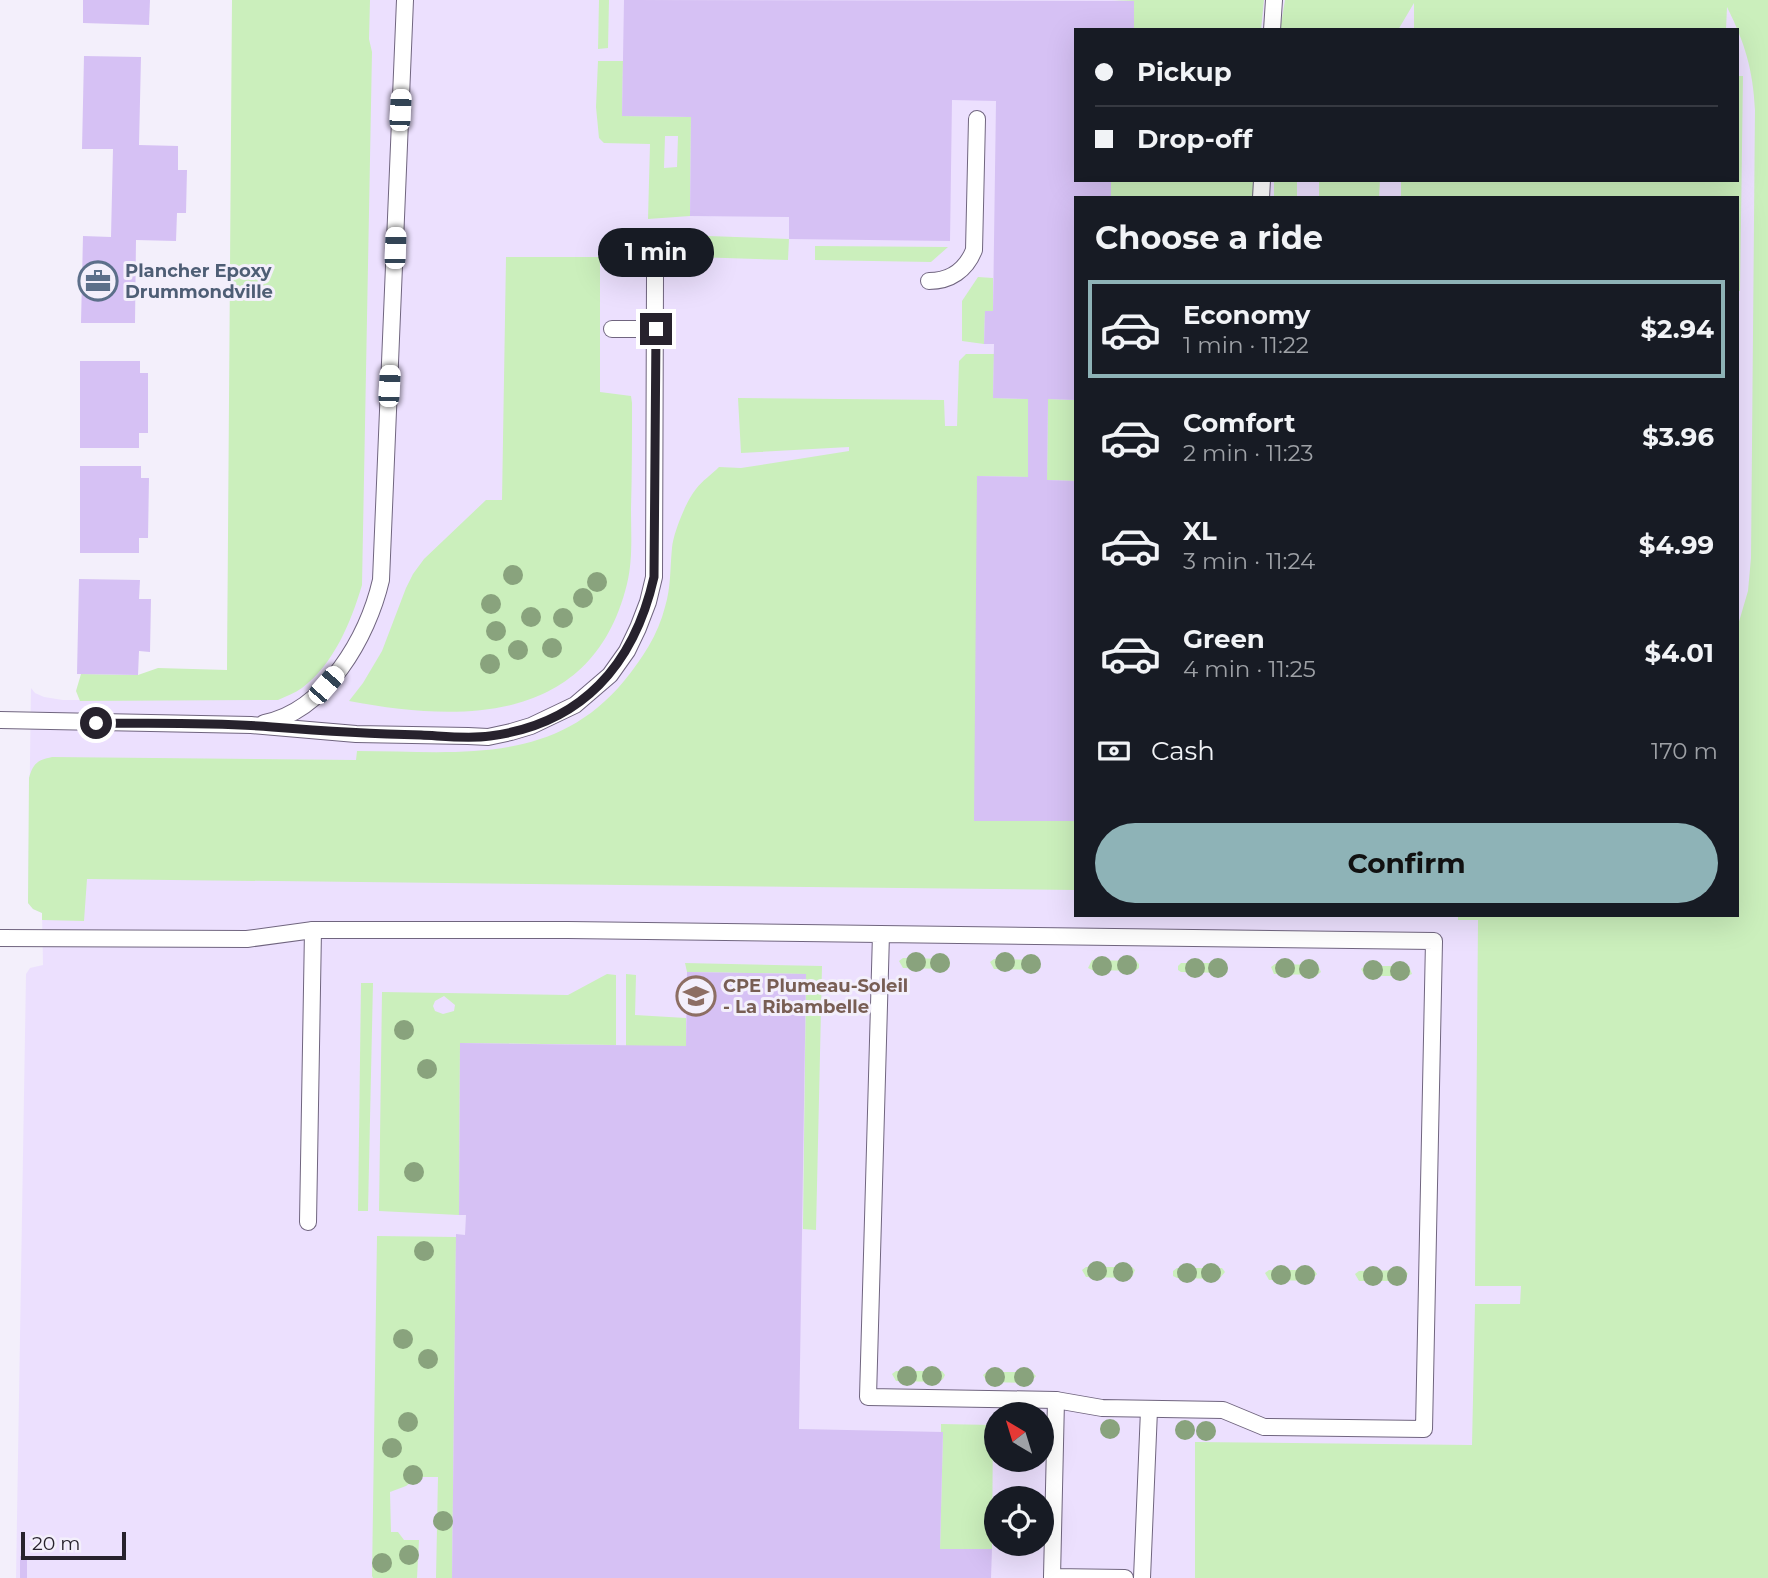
<!DOCTYPE html>
<html lang="en">
<head>
<meta charset="utf-8">
<style>
	:root { --surface:#171b24; --page:#20242c; --text:#f1f3f6; --muted:#9ea1a6; --line:#363941; --accent:#8eb3b7 }
	body { margin:0; font-family:Montserrat,sans-serif; background:var(--page); color:var(--text); height:100vh; display:flex; flex-direction:column; font-size:26px; white-space:nowrap }
	* { box-sizing:border-box; margin:0 }
	p { font-size:23px; color:var(--muted) }
	.icon { flex:none; width:38px; height:38px; fill:none; stroke:currentColor; stroke-width:2; stroke-linecap:round; stroke-linejoin:round }
	.map { position:relative; flex:1; overflow:hidden }
	.side { position:absolute; left:1074px; top:196px; width:665px; height:721px; display:flex; flex-direction:column; background:var(--surface); border-radius:0px; box-shadow:0 7px 28px #0002 }
	.side>* { flex:none }
	.guide { position:absolute; left:1074px; top:28px; width:665px; height:154px; border-radius:0px; box-shadow:0 7px 28px #0002; display:grid; align-content:center; height:154px; padding:0 21px; background:var(--surface) }
	.needle { width:46px; rotate:322deg }
	.fabs { position:absolute; left:984px; top:1402px; display:grid; gap:14px }
	.fabs a { display:grid; place-items:center; width:70px; height:70px; border-radius:50%; background:var(--surface); box-shadow:0 7px 28px #0002; font-size:35px }
	.scale { position:absolute; left:21px; bottom:18px; width:105px; box-sizing:border-box; padding-left:7px; border:4px solid #27222d; border-top:0; font-size:19px; line-height:24px; white-space:nowrap; color:#27222d; -webkit-text-stroke:5px #f3effb; paint-order:stroke }
	.end { position:absolute; width:32px; height:32px; margin:-16px; border:9px solid #27222d; background:#fff; box-shadow:0 0 0 4px #fff }
	.from { border-radius:50% }
	.bubble { position:absolute; height:49px; border-radius:24px; background:var(--surface); box-shadow:0 7px 28px #0002; font-size:23px; font-weight:700; line-height:49px; text-align:center }
	.car { position:absolute; width:21px; height:42px; margin:-21px -10px; border-radius:9px; box-shadow:0 0 5px 2px #0007; background:linear-gradient(#fff 24%,#345 0 40%,#fff 0 76%,#345 0 86%,#fff 0) }
	.guide b { display:flex; align-items:center; gap:24px; height:66px; font-size:26px }
	.guide b+b { border-top:2px solid var(--line) }
	.guide i { width:18px; height:18px; background:var(--text) }
	ul { padding:0; list-style:none }
	li { display:flex; align-items:center; gap:21px; height:98px; margin:0 14px 10px; padding:0 7px; border:4px solid transparent; border-radius:0px }
	li div { flex:1 }
	li b { display:block; font-size:26px }
	li em { font-style:normal; font-weight:700 }
	li.current { border-color:var(--accent) }
	li>.icon { width:63px; height:63px; stroke-width:1.5 }
	h2 { padding:0 21px; font-size:32px; line-height:84px }
	.pay { display:flex; align-items:center; gap:18px; height:77px; padding:0 21px; font-size:26px }
	.pay p { margin-inline-start:auto }
	.primary-button { display:flex; gap:14px; margin-top:auto; padding:14px 21px }
	.primary-button a { flex:1; height:80px; border-radius:42px; background:var(--accent); color:#111; font-size:28px; font-weight:700; line-height:80px; text-align:center }
	.map>svg:first-child { display:block }
</style>
</head>
<body>
<div class="map">
<svg width="1768" height="1578" viewBox="0 0 1768 1578">
	<rect width="100%" height="100%" fill="#f3effb"/>
	<path fill="#ece0fe" fill-rule="evenodd" d="M233,0H1768V1578H16L26,974L30,968L43,965L42,913L33,909L28,903L31,688L35,693L44,697L63,700H227ZM1076,30H1738V180H1076ZM1076,198H1738V915H1076ZM996,1414H1041V1460H996ZM996,1498H1041V1544H996Z"/>
	<g fill="#cbefbc" fill-rule="evenodd">
		<path d="M232,0H370L369,39L372,52L362,585C351,622 334,664 302,688C295,693 286,696 278,700L80,701L76,691L81,674L138,675L158,668L227,670Z"/>
		<polygon points="599,0 609,0 608,48 598,49"/>
		<polygon points="1112,0 1264,0 1261,30 1134,30 1134,1"/>
		<path d="M1285,0H1768V1578H1195V1442L1472,1445L1475,1304H1520L1521,1286H1475L1478,920H1458V915H1738V625L1748,591L1751,558L1755,110C1753,70 1745,43 1727,7L1726,30H1414V3L1398,30H1280Z"/>
		<path d="M598,61H623L622,116L691,117L690,216L648,219L650,144L604,143L599,138L596,107ZM665,136H678L677,167L664,168Z"/>
		<polygon points="1738,76 1743,76 1740,291 1738,291 1738,198 1401,198 1401,180 1738,180"/>
		<polygon points="1111,180 1255,180 1254,198 1111,198"/>
		<rect x="1274" y="180" width="23" height="18"/>
		<polygon points="1319,180 1380,180 1379,198 1319,198"/>
		<polygon points="680,235 789,239 788,260 663,256 662,247 668,240"/>
		<polygon points="815,246 947,247 948,247 931,262 815,260"/>
		<path d="M506,257H600V392L631,396L632,403C632,438 632,474 631,509C631,533 633,560 627,584C593,723 465,723 349,701L363,683L382,651L406,588L413,574L424,559L486,500H502Z"/>
		<polygon points="978,277 993,278 993,311 985,311 984,344 962,341 962,301"/>
		<path d="M966,354H994L993,398L1028,399V477L978,476L975,821H1076V890L87,879L84,921L42,920V913L33,909L28,903L29,778C33,763 38,760 52,757L356,760L357,751C456,751 553,767 624,681C642,659 658,635 665,607C671,588 670,568 672,548C673,534 686,501 696,489C702,481 712,474 719,467L741,468L849,451V447L741,453L738,398L944,400L945,426H957L959,361Z"/>
		<polygon points="1048,399 1076,400 1076,481 1047,480"/>
		<polygon points="903,958 947,959 950,962 950,966 946,969 903,968 899,961"/>
		<polygon points="994,959 1038,960 1041,967 1037,970 994,969 990,962"/>
		<polygon points="1092,960 1136,961 1139,964 1139,968 1135,971 1092,970 1088,968"/>
		<polygon points="685,963 822,966 816,1230 803,1229 806,974 687,972"/>
		<polygon points="1181,963 1226,963 1228,970 1224,973 1181,972 1178,970 1178,966"/>
		<polygon points="1275,964 1318,965 1321,972 1317,975 1274,974 1271,967"/>
		<polygon points="1365,966 1409,966 1412,974 1407,976 1365,976 1361,969"/>
		<path d="M607,974L616,975V1045L460,1043L459,1215L379,1211L382,992L568,995ZM444,996L455,1005L454,1011L443,1014L435,1011L433,1006L435,1001Z"/>
		<polygon points="626,974 636,975 635,1015 686,1018 686,1046 626,1046"/>
		<polygon points="361,983 373,983 368,1211 358,1211"/>
		<polygon points="377,1236 456,1237 452,1578 436,1578 438,1477 418,1477 406,1486 390,1492 391,1532 398,1532 404,1540 419,1540 417,1578 373,1578 372,1576"/>
		<polygon points="1086,1267 1132,1267 1135,1270 1133,1275 1128,1278 1086,1277 1082,1270"/>
		<polygon points="1177,1268 1222,1268 1225,1272 1219,1279 1177,1278 1173,1276 1173,1271"/>
		<polygon points="1269,1270 1314,1270 1317,1274 1311,1281 1269,1280 1265,1273"/>
		<polygon points="1405,1270 1408,1274 1402,1281 1359,1281 1355,1274 1359,1271"/>
		<polygon points="896,1371 942,1371 945,1375 943,1379 938,1382 896,1381 892,1374"/>
		<polygon points="987,1372 1032,1372 1036,1376 1030,1383 987,1382 983,1375"/>
		<polygon points="941,1424 993,1425 992,1549 940,1549 943,1432 941,1432"/>
	</g>
	<g fill="#d6c1f4">
		<polygon points="83,0 150,0 149,25 83,23"/>
		<polygon points="624,0 1134,1 1134,30 1076,30 1076,180 1111,180 1111,198 1076,198 1076,400 1048,399 1047,480 1076,481 1076,821 974,821 977,476 1028,477 1028,399 993,398 994,344 984,344 985,311 993,311 996,101 952,100 950,241 789,239 789,217 690,216 691,117 622,116"/>
		<polygon points="84,56 141,57 139,145 178,146 178,170 187,170 186,213 177,213 176,241 136,240 135,323 81,323 83,236 111,237 113,149 82,149"/>
		<polygon points="80,361 140,361 140,373 148,373 148,433 139,433 139,448 80,448"/>
		<polygon points="80,466 141,466 141,478 149,478 148,538 139,538 139,553 80,553"/>
		<polygon points="79,579 140,580 139,599 151,599 150,652 139,651 138,675 77,674"/>
		<polygon points="687,972 806,974 799,1429 943,1432 940,1549 992,1549 991,1578 452,1578 456,1234 465,1235 466,1215 459,1215 460,1043 686,1046"/>
		<rect x="20" y="1556" width="7" height="22"/>
	</g>
	<g fill="none" stroke-linecap="round" stroke-linejoin="round">
		<g stroke="#70657f" stroke-width="18">
			<g id="service">
				<polyline points="1272,30 1274,0"/>
				<polyline points="1261,198 1262,180"/>
				<path d="M929,281C950,281 966,270 974,250L977,119"/>
				<polyline points="612,329 656,329"/>
				<polyline points="0,720 251,725 356,734 468,736 488,737 511,732 531,726 575,705 610,675 627,651 638,628 648,602 654,577 655,276"/>
				<path d="M264,723C326,711 368,636 381,580L405,0"/>
				<polyline points="0,938 247,939 313,930 568,930 1434,941 1424,1429 1264,1427 1223,1410 1102,1408 1056,1400 868,1397 881,934"/>
				<polyline points="308,1222 313,930"/>
				<polyline points="1056,1400 1052,1577 1125,1578"/>
				<polyline points="1142,1578 1149,1410"/>
			</g>
		</g>
		<use href="#service" stroke="#fff" stroke-width="16"/>
	</g>
	<g fill="#89a37d">
		<circle cx="513" cy="575" r="10"/>
		<circle cx="597" cy="582" r="10"/>
		<circle cx="583" cy="598" r="10"/>
		<circle cx="491" cy="604" r="10"/>
		<circle cx="531" cy="617" r="10"/>
		<circle cx="563" cy="618" r="10"/>
		<circle cx="496" cy="631" r="10"/>
		<circle cx="552" cy="648" r="10"/>
		<circle cx="518" cy="650" r="10"/>
		<circle cx="490" cy="664" r="10"/>
		<circle cx="916" cy="962" r="10"/>
		<circle cx="1005" cy="962" r="10"/>
		<circle cx="940" cy="963" r="10"/>
		<circle cx="1031" cy="964" r="10"/>
		<circle cx="1127" cy="965" r="10"/>
		<circle cx="1102" cy="966" r="10"/>
		<circle cx="1195" cy="968" r="10"/>
		<circle cx="1218" cy="968" r="10"/>
		<circle cx="1285" cy="968" r="10"/>
		<circle cx="1309" cy="969" r="10"/>
		<circle cx="1373" cy="970" r="10"/>
		<circle cx="1400" cy="971" r="10"/>
		<circle cx="404" cy="1030" r="10"/>
		<circle cx="427" cy="1069" r="10"/>
		<circle cx="414" cy="1172" r="10"/>
		<circle cx="424" cy="1251" r="10"/>
		<circle cx="1097" cy="1271" r="10"/>
		<circle cx="1123" cy="1272" r="10"/>
		<circle cx="1187" cy="1273" r="10"/>
		<circle cx="1211" cy="1273" r="10"/>
		<circle cx="1281" cy="1275" r="10"/>
		<circle cx="1305" cy="1275" r="10"/>
		<circle cx="1373" cy="1276" r="10"/>
		<circle cx="1397" cy="1276" r="10"/>
		<circle cx="403" cy="1339" r="10"/>
		<circle cx="428" cy="1359" r="10"/>
		<circle cx="907" cy="1376" r="10"/>
		<circle cx="932" cy="1376" r="10"/>
		<circle cx="995" cy="1377" r="10"/>
		<circle cx="1024" cy="1377" r="10"/>
		<circle cx="408" cy="1422" r="10"/>
		<circle cx="1110" cy="1429" r="10"/>
		<circle cx="1185" cy="1430" r="10"/>
		<circle cx="1206" cy="1431" r="10"/>
		<circle cx="392" cy="1448" r="10"/>
		<circle cx="413" cy="1475" r="10"/>
		<circle cx="443" cy="1521" r="10"/>
		<circle cx="409" cy="1555" r="10"/>
		<circle cx="382" cy="1563" r="10"/>
	</g>
	<g fill="none" stroke-linecap="round" stroke-linejoin="round">
		<path stroke="#27222d" stroke-width="9" d="M96,723C154,724 213,722 272,727C322,731 371,734 421,735C443,736 468,739 490,736C582,724 634,665 654,577L656,329"/>
	</g>
	<defs>
		<g id="office-ring" transform="scale(2.0125)"><circle r="9.5" fill="#f3effb" stroke="#5c6f8a" stroke-width="1.5"/><path d="M-6-3h4V-5.5h4V-3h4V5H-6ZM-1-4.5V-3h2v-1.5ZM-6 0V1H6V0Z" fill="#5c6f8a"/></g>
		<g id="school-ring" transform="scale(2.0125)"><circle r="9.5" fill="#f3effb" stroke="#8d6e63" stroke-width="1.5"/><path d="M0-5L7-2L0 1L-7-2ZM-4 1L0 2.5L4 1V4Q0 6-4 4Z" fill="#8d6e63"/></g>
	</defs>
	<g fill-rule="evenodd">
		<use href="#office-ring" x="98" y="281"/>
		<use href="#school-ring" x="696" y="996"/>
	</g>
	<g text-anchor="middle" stroke-width="6" stroke-linejoin="round" paint-order="stroke">
		<g font-size="18" font-weight="bold" fill="#4e5e75" stroke="#f3effb" text-anchor="start">
			<text x="125" y="277">Plancher Epoxy<tspan x="125" dy="21">Drummondville</tspan></text>
		</g>
		<g font-size="18" font-weight="bold" fill="#785e54" stroke="#f3effb" text-anchor="start">
			<text x="723" y="992">CPE Plumeau-Soleil<tspan x="723" dy="21">- La Ribambelle</tspan></text>
		</g>
	</g>
</svg>
<div class="fabs">
<a><svg class="needle" viewBox="-14 -14 28 28"><path d="M0-13l5 13h-10z" fill="#e53935"/><path d="M0 13l5-13h-10z" fill="#9ea1a6"/></svg></a>
<a><svg class="icon" aria-label="locate" viewBox="0 0 24 24"><circle cx="12" cy="12" r="6"/><path d="M12 2v4M12 18v4M2 12h4M18 12h4"/></svg></a>
</div>
<div class="scale">20 m</div>
<i class="end from" style="left:96px;top:723px"></i>
<i class="end" style="left:656px;top:329px"></i>
<div class="bubble" style="left:598px;top:228px;width:116px">1 min</div>
<i class="car" style="left:400px;top:110px;rotate:3deg"></i>
<i class="car" style="left:395px;top:248px;rotate:2deg"></i>
<i class="car" style="left:389px;top:386px;rotate:3deg"></i>
<i class="car" style="left:326px;top:685px;rotate:41deg"></i>
<div class="guide">
<b><i class="from"></i>Pickup</b>
<b><i></i>Drop-off</b>
</div>
<section class="side">
<h2>Choose a ride</h2>
<ul>
<li class="current"><svg class="icon" aria-label="car" viewBox="0 0 24 24"><path d="M5 17H2v-5l4-1 3-4h7l3 4 3 1v5h-3M9 17h6M6 11h13"/><circle cx="7" cy="17" r="2"/><circle cx="17" cy="17" r="2"/></svg><div><b>Economy</b><p>1 min · 11:22</p></div><em>$2.94</em></li>
<li><svg class="icon" aria-label="car" viewBox="0 0 24 24"><path d="M5 17H2v-5l4-1 3-4h7l3 4 3 1v5h-3M9 17h6M6 11h13"/><circle cx="7" cy="17" r="2"/><circle cx="17" cy="17" r="2"/></svg><div><b>Comfort</b><p>2 min · 11:23</p></div><em>$3.96</em></li>
<li><svg class="icon" aria-label="car" viewBox="0 0 24 24"><path d="M5 17H2v-5l4-1 3-4h7l3 4 3 1v5h-3M9 17h6M6 11h13"/><circle cx="7" cy="17" r="2"/><circle cx="17" cy="17" r="2"/></svg><div><b>XL</b><p>3 min · 11:24</p></div><em>$4.99</em></li>
<li><svg class="icon" aria-label="car" viewBox="0 0 24 24"><path d="M5 17H2v-5l4-1 3-4h7l3 4 3 1v5h-3M9 17h6M6 11h13"/><circle cx="7" cy="17" r="2"/><circle cx="17" cy="17" r="2"/></svg><div><b>Green</b><p>4 min · 11:25</p></div><em>$4.01</em></li>
</ul>
<div class="pay"><svg class="icon" aria-label="cash" viewBox="0 0 24 24"><path d="M3 7h18v10H3z"/><circle cx="12" cy="12" r="2"/></svg>Cash<p>170 m</p></div>
<div class="primary-button"><a>Confirm</a></div>
</section>
</div>
</body>
</html>
